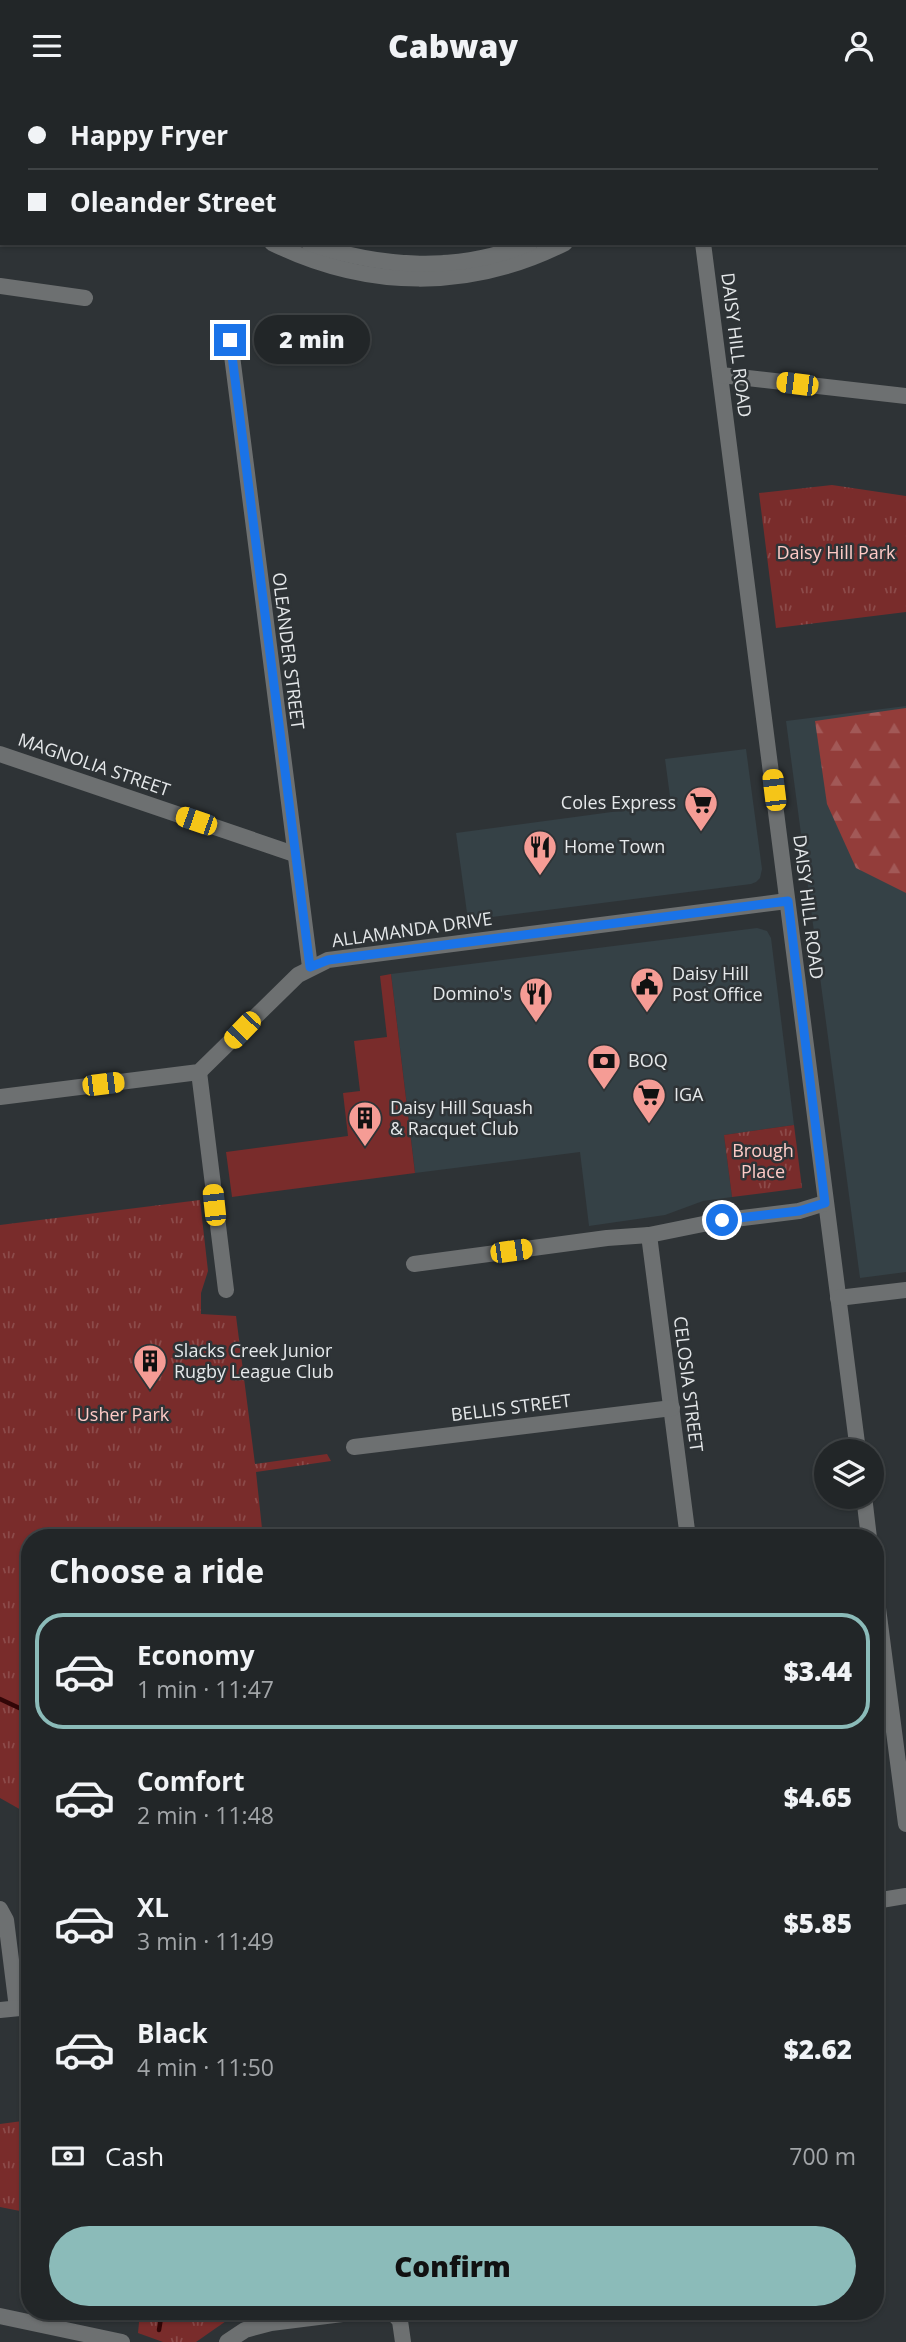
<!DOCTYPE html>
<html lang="en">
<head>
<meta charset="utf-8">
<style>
	:root { --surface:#222628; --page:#2e3234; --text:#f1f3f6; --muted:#a2a5a8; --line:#3f4345; --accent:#8bbbb9 }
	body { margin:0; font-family:"Open Sans",sans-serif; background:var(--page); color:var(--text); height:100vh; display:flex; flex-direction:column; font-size:26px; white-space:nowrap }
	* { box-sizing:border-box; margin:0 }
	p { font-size:23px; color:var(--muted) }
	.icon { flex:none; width:38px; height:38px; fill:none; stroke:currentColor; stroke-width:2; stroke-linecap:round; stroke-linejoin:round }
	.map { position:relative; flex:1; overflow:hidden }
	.panel { position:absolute; left:21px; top:1438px; width:863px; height:791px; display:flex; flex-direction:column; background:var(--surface); border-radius:28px; box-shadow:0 2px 5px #0004,0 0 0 2px var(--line) }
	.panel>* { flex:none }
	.banner { position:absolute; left:0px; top:0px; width:906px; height:154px; box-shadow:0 2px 5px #0004,0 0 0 2px var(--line); display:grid; align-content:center; height:154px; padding:0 28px; background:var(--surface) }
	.buttons { position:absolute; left:814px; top:1348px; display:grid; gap:14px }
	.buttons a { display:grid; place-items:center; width:70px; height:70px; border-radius:50%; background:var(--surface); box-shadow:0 2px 5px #0004,0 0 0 2px var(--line); font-size:35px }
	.end { position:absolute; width:32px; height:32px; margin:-16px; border:9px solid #1a73e8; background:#fff; box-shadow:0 0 0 4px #fff }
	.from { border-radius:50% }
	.bubble { position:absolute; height:49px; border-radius:24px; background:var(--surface); box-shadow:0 2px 5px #0004,0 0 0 2px var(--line); font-size:23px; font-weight:800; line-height:49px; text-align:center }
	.car { position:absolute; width:21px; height:42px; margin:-21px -10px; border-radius:9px; box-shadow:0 0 5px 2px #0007; background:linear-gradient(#f5c518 24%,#345 0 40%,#f5c518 0 76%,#345 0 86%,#f5c518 0) }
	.banner b { display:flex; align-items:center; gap:24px; height:66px; font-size:26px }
	.banner b+b { border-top:2px solid var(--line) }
	.banner i { width:18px; height:18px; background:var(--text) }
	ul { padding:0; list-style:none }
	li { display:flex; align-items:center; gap:21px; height:116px; margin:0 14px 10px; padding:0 14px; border:4px solid transparent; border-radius:28px }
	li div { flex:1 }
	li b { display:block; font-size:26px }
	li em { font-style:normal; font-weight:800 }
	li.selected { border-color:var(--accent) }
	li>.icon { width:63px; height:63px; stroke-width:1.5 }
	h2 { padding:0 28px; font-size:32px; line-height:84px }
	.pay { display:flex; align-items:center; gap:18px; height:77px; padding:0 28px; font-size:26px }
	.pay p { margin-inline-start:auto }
	.action { display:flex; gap:14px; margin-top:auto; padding:14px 28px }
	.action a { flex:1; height:80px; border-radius:42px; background:var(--accent); color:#111; font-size:28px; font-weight:800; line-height:80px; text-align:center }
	header { display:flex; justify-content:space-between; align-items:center; height:91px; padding:0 28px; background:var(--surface); font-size:32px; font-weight:800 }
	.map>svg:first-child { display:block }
</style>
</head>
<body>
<header><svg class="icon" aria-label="menu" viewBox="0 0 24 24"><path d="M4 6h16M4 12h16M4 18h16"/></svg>Cabway<svg class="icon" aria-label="person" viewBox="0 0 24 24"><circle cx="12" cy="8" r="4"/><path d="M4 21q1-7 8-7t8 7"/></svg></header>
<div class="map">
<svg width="906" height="2251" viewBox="0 0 906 2251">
	<defs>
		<pattern id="forest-firs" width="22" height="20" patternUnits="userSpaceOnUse" patternTransform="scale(1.75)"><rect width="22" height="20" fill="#933d3a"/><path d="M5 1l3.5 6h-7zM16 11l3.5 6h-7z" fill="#a25957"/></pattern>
		<pattern id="park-tufts" width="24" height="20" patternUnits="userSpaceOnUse" patternTransform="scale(1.75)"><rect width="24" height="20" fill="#792c2b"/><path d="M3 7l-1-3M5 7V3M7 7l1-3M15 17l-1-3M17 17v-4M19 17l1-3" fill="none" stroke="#8c4b4a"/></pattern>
	</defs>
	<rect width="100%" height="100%" fill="#2e3336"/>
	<g fill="#354146">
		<polygon points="906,615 906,1181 860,1187 786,630"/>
		<polygon points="746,658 762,778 760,787 756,791 751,793 468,829 456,742 671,713 665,668"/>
		<polygon points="757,837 767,840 771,847 794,1034 724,1044 732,1106 703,1110 665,1124 589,1135 580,1061 415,1082 391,883"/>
	</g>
	<polygon fill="#792c2b" points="391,883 415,1082 232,1106 226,1061 348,1045 343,1002 360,1000 354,950 387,946 380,885"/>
	<polygon fill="url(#forest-firs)" points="906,617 906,802 856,777 827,713 815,630"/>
	<g fill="url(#park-tufts)">
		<polygon points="832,394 906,405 906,521 776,537 759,402"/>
		<polygon points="794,1034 802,1097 732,1106 724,1044"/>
		<polygon points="200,1109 208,1180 201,1202 201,1223 236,1225 255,1373 327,1363 331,1370 256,1381 263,1447 30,1447 30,1724 0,1707 0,1134"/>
		<polygon points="30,2029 30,2122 0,2116 0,2033"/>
		<polygon points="140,2221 239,2221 196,2251 163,2251 138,2242"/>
	</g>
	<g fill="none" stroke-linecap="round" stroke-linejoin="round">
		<g stroke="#320607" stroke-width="4.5">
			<polyline points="0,1608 30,1622"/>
			<polyline points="159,2239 162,2221"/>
		</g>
		<g stroke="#6d7071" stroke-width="16">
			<polyline points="0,46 2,47"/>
			<polyline points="905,124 906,124"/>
			<path d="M272,152C368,199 470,200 565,152"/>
			<path d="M309,152C380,177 460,182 530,152"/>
			<polyline points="703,152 858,1360"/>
			<polyline points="0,195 85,207"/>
			<polyline points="230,249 310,876"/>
			<polyline points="721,284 906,305"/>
			<polyline points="0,663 294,763"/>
			<polyline points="199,981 226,1199"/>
			<polyline points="0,1006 199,981 298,884 328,869 787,810"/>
			<polyline points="649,1144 688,1447"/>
			<polyline points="414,1173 607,1147 649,1144 718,1130 799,1120 825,1112"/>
			<polyline points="838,1207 906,1199"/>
			<polyline points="354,1356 672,1317"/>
			<polyline points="864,1405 869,1447"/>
			<polyline points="875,1494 906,1733"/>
			<polyline points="875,1810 906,1805"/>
			<polyline points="0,1818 6,1829 17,1917"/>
			<polyline points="0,1919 30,1916"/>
			<polyline points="392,2221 400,2230 403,2251"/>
			<polyline points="0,2225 122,2251"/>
			<polyline points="227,2251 245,2239 271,2232 358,2221"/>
		</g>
		<g stroke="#bec4c8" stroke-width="21">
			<polyline points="59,0 70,2"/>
			<polyline points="285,0 314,2"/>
			<polyline points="905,29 906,29"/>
			<polyline points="905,62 906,62"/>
		</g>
	</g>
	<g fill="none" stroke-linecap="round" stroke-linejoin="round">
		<polyline stroke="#1a73e8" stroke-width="9" points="230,249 310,876 328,869 788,810 825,1112 799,1120 722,1129"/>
	</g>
	<defs>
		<g id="supermarket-pin" transform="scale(1.75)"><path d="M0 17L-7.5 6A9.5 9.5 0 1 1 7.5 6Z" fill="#f59c95" stroke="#2e3336"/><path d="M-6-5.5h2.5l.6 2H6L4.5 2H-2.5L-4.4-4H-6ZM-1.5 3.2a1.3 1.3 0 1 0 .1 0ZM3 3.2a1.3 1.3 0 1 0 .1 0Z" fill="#111"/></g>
		<g id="restaurant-pin" transform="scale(1.75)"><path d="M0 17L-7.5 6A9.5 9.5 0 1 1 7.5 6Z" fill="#f59c95" stroke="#2e3336"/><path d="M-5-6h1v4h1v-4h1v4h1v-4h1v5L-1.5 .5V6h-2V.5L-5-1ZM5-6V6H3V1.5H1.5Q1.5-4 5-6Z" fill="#111"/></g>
		<g id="civic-pin" transform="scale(1.75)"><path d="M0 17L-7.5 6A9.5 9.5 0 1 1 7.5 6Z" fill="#f59c95" stroke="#2e3336"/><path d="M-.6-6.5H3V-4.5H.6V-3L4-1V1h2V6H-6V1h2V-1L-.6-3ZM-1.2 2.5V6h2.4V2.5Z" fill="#111"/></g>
		<g id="bank-pin" transform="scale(1.75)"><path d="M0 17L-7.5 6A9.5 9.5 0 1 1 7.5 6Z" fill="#f59c95" stroke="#2e3336"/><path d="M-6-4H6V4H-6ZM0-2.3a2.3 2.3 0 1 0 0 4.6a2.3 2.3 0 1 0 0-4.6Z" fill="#111"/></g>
		<g id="building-pin" transform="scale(1.75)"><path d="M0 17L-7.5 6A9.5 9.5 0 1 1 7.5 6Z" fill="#f59c95" stroke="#2e3336"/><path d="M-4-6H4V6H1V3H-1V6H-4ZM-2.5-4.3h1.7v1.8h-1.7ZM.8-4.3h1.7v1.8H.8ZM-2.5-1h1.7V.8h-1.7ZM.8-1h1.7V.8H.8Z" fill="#111"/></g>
	</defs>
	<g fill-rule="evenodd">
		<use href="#supermarket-pin" x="701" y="712"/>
		<use href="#restaurant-pin" x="540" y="756"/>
		<use href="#civic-pin" x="647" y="893"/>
		<use href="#restaurant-pin" x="536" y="903"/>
		<use href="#bank-pin" x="604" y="970"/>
		<use href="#supermarket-pin" x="649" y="1004"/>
		<use href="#building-pin" x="365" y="1027"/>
		<use href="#building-pin" x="150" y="1270"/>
	</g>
	<g text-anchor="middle" stroke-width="5" stroke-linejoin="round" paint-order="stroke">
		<g font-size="18" fill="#e5e8ea" stroke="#2e3336">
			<text transform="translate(736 254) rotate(83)" y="6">DAISY HILL ROAD</text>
			<text transform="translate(288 560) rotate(83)" y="6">OLEANDER STREET</text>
			<text transform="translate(94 674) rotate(19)" y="6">MAGNOLIA STREET</text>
			<text transform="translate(808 816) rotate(83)" y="6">DAISY HILL ROAD</text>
			<text transform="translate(412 839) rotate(-8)" y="6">ALLAMANDA DRIVE</text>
			<text transform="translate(688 1293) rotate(83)" y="6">CELOSIA STREET</text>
			<text transform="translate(511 1317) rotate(-7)" y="6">BELLIS STREET</text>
		</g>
		<g font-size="18" fill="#ffcbc7" stroke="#2e3336">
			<text x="836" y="468">Daisy Hill Park</text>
			<text x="763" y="1066">Brough<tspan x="763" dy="21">Place</tspan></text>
			<text x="123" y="1330">Usher Park</text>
		</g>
		<g font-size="18" fill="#e5e8ea" stroke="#2e3336" text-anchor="start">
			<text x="676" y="718" text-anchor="end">Coles Express</text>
			<text x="564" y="762">Home Town</text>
			<text x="672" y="889">Daisy Hill<tspan x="672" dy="21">Post Office</tspan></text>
			<text x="512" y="909" text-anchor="end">Domino's</text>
			<text x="628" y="976">BOQ</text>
			<text x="674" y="1010">IGA</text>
			<text x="390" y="1023">Daisy Hill Squash<tspan x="390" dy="21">&amp; Racquet Club</tspan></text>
			<text x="174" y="1266">Slacks Creek Junior<tspan x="174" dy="21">Rugby League Club</tspan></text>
		</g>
	</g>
</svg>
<div class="buttons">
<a><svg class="icon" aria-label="layers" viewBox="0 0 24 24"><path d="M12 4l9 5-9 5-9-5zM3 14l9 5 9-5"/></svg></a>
</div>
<i class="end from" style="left:722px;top:1129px"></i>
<i class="end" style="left:230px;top:249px"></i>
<div class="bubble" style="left:254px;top:224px;width:116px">2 min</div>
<i class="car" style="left:797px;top:293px;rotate:277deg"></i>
<i class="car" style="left:774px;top:699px;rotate:353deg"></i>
<i class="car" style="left:196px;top:730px;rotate:289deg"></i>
<i class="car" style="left:242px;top:939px;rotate:224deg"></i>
<i class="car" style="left:103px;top:993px;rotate:83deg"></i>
<i class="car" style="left:214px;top:1114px;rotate:354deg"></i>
<i class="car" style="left:511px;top:1160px;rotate:82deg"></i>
<div class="banner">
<b><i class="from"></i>Happy Fryer</b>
<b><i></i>Oleander Street</b>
</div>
<section class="panel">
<h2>Choose a ride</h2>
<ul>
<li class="selected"><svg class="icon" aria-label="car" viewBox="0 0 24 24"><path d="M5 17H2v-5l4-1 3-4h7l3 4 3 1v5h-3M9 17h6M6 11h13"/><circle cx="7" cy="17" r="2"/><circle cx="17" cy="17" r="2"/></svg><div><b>Economy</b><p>1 min · 11:47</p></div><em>$3.44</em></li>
<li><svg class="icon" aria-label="car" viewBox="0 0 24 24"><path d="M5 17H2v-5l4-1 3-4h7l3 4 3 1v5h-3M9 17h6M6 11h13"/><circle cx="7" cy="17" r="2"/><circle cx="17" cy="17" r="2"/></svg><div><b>Comfort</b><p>2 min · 11:48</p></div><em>$4.65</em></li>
<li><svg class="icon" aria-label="car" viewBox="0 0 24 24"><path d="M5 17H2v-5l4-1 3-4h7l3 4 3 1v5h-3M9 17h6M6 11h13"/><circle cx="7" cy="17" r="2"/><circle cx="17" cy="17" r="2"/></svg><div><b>XL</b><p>3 min · 11:49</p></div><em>$5.85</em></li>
<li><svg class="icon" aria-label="car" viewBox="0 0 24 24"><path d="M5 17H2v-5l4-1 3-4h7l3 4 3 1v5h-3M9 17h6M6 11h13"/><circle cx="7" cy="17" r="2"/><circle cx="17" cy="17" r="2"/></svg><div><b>Black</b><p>4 min · 11:50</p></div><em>$2.62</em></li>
</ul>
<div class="pay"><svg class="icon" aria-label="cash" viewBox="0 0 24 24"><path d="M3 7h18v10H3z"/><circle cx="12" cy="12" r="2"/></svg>Cash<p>700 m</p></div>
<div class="action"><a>Confirm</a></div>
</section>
</div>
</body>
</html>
